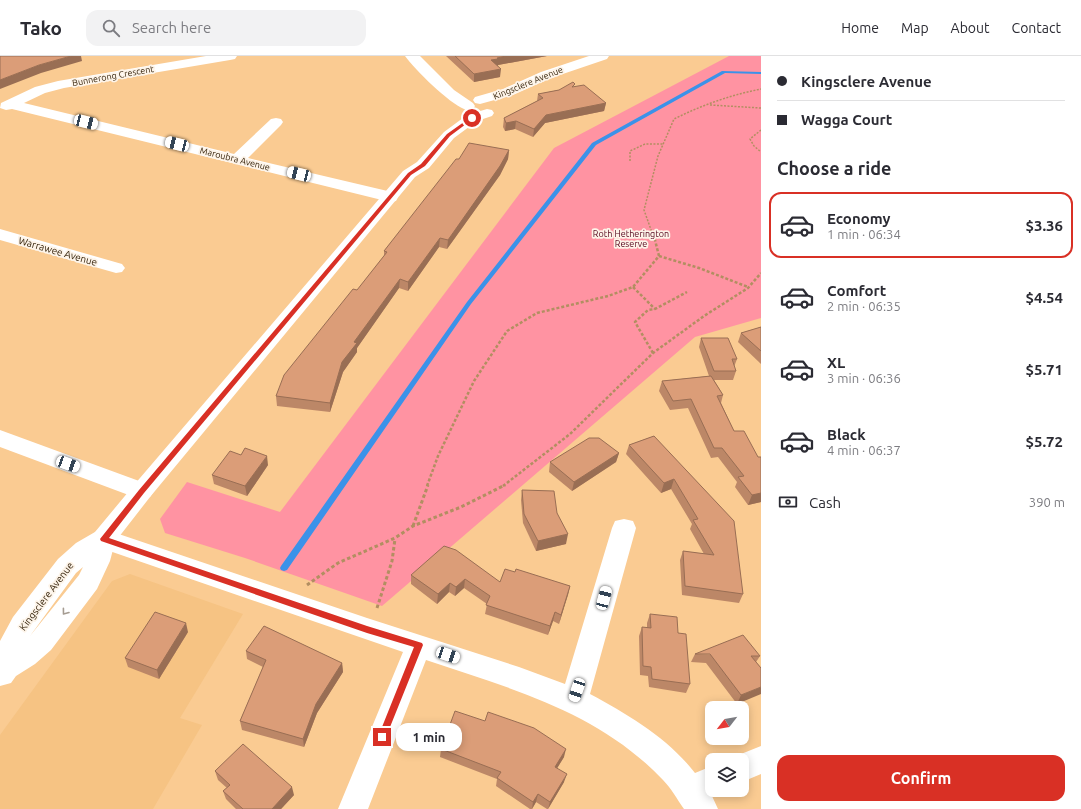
<!DOCTYPE html>
<html lang="en">
<head>
<meta charset="utf-8">
<style>
	:root { --surface:#fff; --page:#f2f2f3; --text:#2b2b33; --muted:#7c7c81; --line:#e1e1e2; --accent:#d93025 }
	body { margin:0; font-family:Ubuntu,sans-serif; background:var(--page); color:var(--text); height:100vh; display:flex; flex-direction:column; font-size:15px; white-space:nowrap }
	* { box-sizing:border-box; margin:0 }
	p { font-size:13px; color:var(--muted) }
	.icon { flex:none; width:22px; height:22px; fill:none; stroke:currentColor; stroke-width:2; stroke-linecap:round; stroke-linejoin:round }
	.map { position:relative; flex:1; overflow:hidden }
	.details { display:flex; flex-direction:column; background:var(--surface); width:320px }
	.details>* { flex:none }
	.top-card { display:grid; align-content:center; height:88px; padding:0 16px; background:var(--surface) }
	.needle { width:26px; rotate:239deg }
	.fabs { position:absolute; left:705px; top:645px; display:grid; gap:8px }
	.fabs a { display:grid; place-items:center; width:44px; height:44px; border-radius:8px; background:var(--surface); box-shadow:0 2px 10px #0003; font-size:20px }
	.end { position:absolute; width:18px; height:18px; margin:-9px; border:5px solid #d93025; background:#fff; box-shadow:0 0 0 2px #fff }
	.from { border-radius:50% }
	.bubble { position:absolute; height:28px; border-radius:12px; background:var(--surface); box-shadow:0 2px 10px #0003; font-size:13px; font-weight:700; line-height:28px; text-align:center }
	.car { position:absolute; width:12px; height:24px; margin:-12px -6px; border-radius:5px; box-shadow:0 0 3px 1px #0007; background:linear-gradient(#fff 24%,#345 0 40%,#fff 0 76%,#345 0 86%,#fff 0) }
	.top-card b { display:flex; align-items:center; gap:14px; height:38px; font-size:15px }
	.top-card b+b { border-top:1px solid var(--line) }
	.top-card i { width:10px; height:10px; background:var(--text) }
	ul { padding:0; list-style:none }
	li { display:flex; align-items:center; gap:12px; height:66px; margin:0 8px 6px; padding:0 8px; border:2px solid transparent; border-radius:12px }
	li div { flex:1 }
	li b { display:block; font-size:15px }
	li em { font-style:normal; font-weight:700 }
	li.current { border-color:var(--accent) }
	li>.icon { width:36px; height:36px; stroke-width:1.5 }
	h2 { padding:0 16px; font-size:18px; line-height:48px }
	.pay { display:flex; align-items:center; gap:10px; height:44px; padding:0 16px; font-size:15px }
	.pay p { margin-inline-start:auto }
	.action { display:flex; gap:8px; margin-top:auto; padding:8px 16px }
	.action a { flex:1; height:46px; border-radius:12px; background:var(--accent); color:#fff; font-size:16px; font-weight:700; line-height:46px; text-align:center }
	header { display:flex; align-items:center; gap:24px; box-sizing:border-box; height:56px; padding:0 20px; background:var(--surface); border-bottom:1px solid var(--line) }
	header strong { font-size:19px }
	nav { display:flex; gap:22px; margin-inline-start:auto; font-size:14px }
	.search { width:280px; height:36px; background:var(--page); display:flex; align-items:center; gap:10px; box-sizing:border-box; padding:0 14px; border-radius:12px; color:var(--muted); font-size:15px }
	main { display:flex; flex:1; min-height:0 }
	.map>svg:first-child { display:block }
</style>
</head>
<body>
<header>
<strong>Tako</strong>
<div class="search"><svg class="icon" aria-label="search" viewBox="0 0 24 24"><circle cx="10" cy="10" r="6"/><path d="M15 15l6 6"/></svg>Search here</div>
<nav><a>Home</a><a>Map</a><a>About</a><a>Contact</a></nav>
</header>
<main>
<div class="map">
<svg width="761" height="753" viewBox="0 0 761 753">
	<rect width="100%" height="100%" fill="#facb92"/>
	<polygon fill="#f6c383" points="130,518 243,558 180,662 202,669 153,753 0,753 0,679 112,525"/>
	<polygon fill="#ff93a2" points="729,0 761,0 761,262 695,281 382,550 245,502 165,477 160,463 187,426 280,456 554,92"/>
	<g fill="none" stroke-linecap="round" stroke-linejoin="round">
		<polygon fill="#3b92e9" fill-rule="evenodd" points="722,15 761,16 761,18 725,17 596,89 471,248 287,514 284,515 281,514 280,512 281,510 467,246 592,87"/>
		<g stroke="#b28e61" stroke-width="1.5" stroke-dasharray="2 1.5" stroke-linecap="butt">
			<polyline points="710,49 761,52"/>
			<polyline points="761,74 750,83 754,90 761,96"/>
			<polyline points="630,105 630,95 645,88 663,88"/>
			<path d="M655,185L644,154L658,100L674,63C702,49 731,39 761,33"/>
		</g>
		<g stroke="#b28e61" stroke-width="2.5" stroke-dasharray="3 2" stroke-linecap="butt">
			<polyline points="659,200 699,212 748,231"/>
			<polyline points="633,231 655,253"/>
			<polyline points="653,297 635,266 648,254 655,253 687,236"/>
			<polyline points="427,430 438,400 474,325 507,275 537,257 608,240 633,231 659,200 655,184"/>
			<polyline points="503,430 570,378 653,297 704,260 748,232 761,217"/>
		</g>
		<g stroke="#b28e61" stroke-width="3" stroke-dasharray="3.5 2.5" stroke-linecap="butt">
			<polyline points="413,470 428,429"/>
			<polyline points="307,529 338,507 395,482 413,470 461,451 505,429"/>
			<polyline points="377,552 392,505 395,483"/>
		</g>
		<g fill="#fff" fill-rule="evenodd">
			<polygon points="206,0 237,0 235,3 230,4 64,32 45,37 24,47 234,98 271,63 276,62 281,63 283,66 281,69 248,102 396,137 398,141 396,145 390,146 12,53 6,54 0,52 1,47 35,31 58,25"/>
			<path d="M405,0H420L454,34L473,47L475,50L473,53C470,54 467,55 464,53C449,47 415,14 405,0Z"/>
			<polygon points="0,173 122,208 125,212 122,216 116,217 0,184"/>
			<polygon points="0,374 150,429 154,435 150,441 142,444 0,391"/>
			<path d="M624,463L633,465L636,472L590,638C629,659 668,682 695,717L712,710V734H723L712,740L718,753H684C677,743 671,732 663,724C599,656 512,633 426,604L368,753H338L403,596L95,490L92,483L95,476L104,473L367,562L519,611L565,628L612,472L615,465Z"/>
			<polygon points="761,690 761,718 742,726 742,704 731,704 731,702"/>
		</g>
		<g fill="#fff" fill-rule="evenodd">
			<polygon points="589,0 609,0 607,3 551,22 513,39 480,48 475,47 473,44 475,41 503,33 541,16"/>
			<path d="M487,53L492,54L494,57L492,60L477,65L454,82L429,112L415,121L150,441L115,486L110,505L97,533L51,594L35,608L16,620L11,627L0,630V585L13,561L58,503L76,487L95,476L134,429L403,115L417,106L444,76L467,59ZM83,511L79,519L30,580L76,517Z"/>
		</g>
	</g>
	<g fill="#bc8767">
		<polygon points="446,0 547,0 498,9 500,21 474,26"/>
		<polygon points="574,31 606,47 604,55 545,67 533,81 515,73 505,75 503,71 504,62 537,45 538,38"/>
		<polygon points="509,94 508,103 500,119 447,193 439,191 408,235 399,232 357,292 357,296 343,316 330,356 277,350 276,340 384,200 384,195 459,103"/>
		<polygon points="761,271 761,308 738,286 741,277"/>
		<polygon points="701,282 737,303 734,311 736,315 733,324 714,324 723,339 721,347 734,375 758,401 761,401 761,446 748,449 735,431 737,426 718,401 711,402 688,352 670,354 659,335 662,325 709,320 699,291"/>
		<polygon points="654,380 743,538 739,547 682,539 680,504 683,495 704,498 690,473 692,468 671,433 661,437 626,398 629,389"/>
		<polygon points="619,397 616,406 572,435 549,416 550,406"/>
		<polygon points="268,409 247,440 214,428 212,419"/>
		<polygon points="522,434 557,457 566,488 536,495 523,467 521,444"/>
		<polygon points="515,516 570,530 559,568 553,565 548,579 485,558 487,548 464,532 455,540 449,536 437,548 411,528 411,519 500,526"/>
		<polygon points="650,558 678,577 690,628 686,637 649,631 648,620 640,619 639,580 642,571 647,572 647,567"/>
		<polygon points="188,576 159,623 128,611 125,602"/>
		<polygon points="246,595 342,607 343,616 317,657 304,691 242,674 240,665 263,611 247,603"/>
		<polygon points="695,598 760,600 756,606 761,612 737,648 706,607 691,606"/>
		<polygon points="485,665 564,701 557,712 564,726 548,753 547,753 536,746 532,753 530,753 496,730 497,723 440,701 441,693"/>
		<polygon points="215,715 294,739 281,753 236,753 226,743 223,735 227,732 218,724"/>
	</g>
	<g fill="#996e54">
		<polygon points="71,0 81,0 82,5 41,17 0,33 0,24 39,9"/>
		<polygon points="506,0 547,0 498,9 498,11 491,4 497,2"/>
		<polygon points="501,13 500,21 474,26 474,18"/>
		<polygon points="606,47 604,55 545,67 533,81 534,73 546,59"/>
		<polygon points="516,65 515,73 505,75 506,67"/>
		<polygon points="509,94 508,103 500,119 447,193 448,184"/>
		<polygon points="440,182 439,191 408,235 408,226"/>
		<polygon points="400,223 399,232 357,292 357,296 343,316 330,356 330,347 342,306 354,286"/>
		<polygon points="619,397 616,406 572,435 574,426"/>
		<polygon points="267,400 268,409 247,440 245,430"/>
		<polygon points="674,423 671,433 661,437 664,427"/>
		<polygon points="761,437 761,446 748,449 752,439"/>
		<polygon points="568,478 566,488 536,495 538,485"/>
		<polygon points="465,523 464,532 455,540 456,531"/>
		<polygon points="450,527 449,536 437,548 438,538"/>
		<polygon points="570,530 568,539 559,568 561,559"/>
		<polygon points="555,556 553,565 548,579 550,570"/>
		<polygon points="186,567 188,576 159,623 157,614"/>
		<polygon points="342,607 343,616 317,657 304,691 303,683 316,648"/>
		<polygon points="761,631 761,638 737,648 741,639"/>
		<polygon points="566,693 564,701 553,719 555,711"/>
		<polygon points="567,718 564,726 548,753 550,746"/>
		<polygon points="292,731 294,739 281,753 272,753"/>
		<polygon points="538,738 536,746 532,753 533,746"/>
	</g>
	<g fill="#db9d78" stroke="#996e54">
		<polygon points="0,0 71,0 39,9 0,24"/>
		<polygon points="455,0 506,0 497,2 498,3 491,4 501,13 474,18"/>
		<polygon points="573,26 575,28 572,31 584,29 606,47 546,59 534,73 516,65 506,67 504,62 543,42 538,38 559,34"/>
		<polygon points="469,87 509,94 500,110 448,184 440,182 408,226 400,223 354,286 357,287 342,306 330,347 276,340 284,319 353,233 357,234 387,196 384,195 456,103 459,103"/>
		<polygon points="761,271 761,295 741,277"/>
		<polygon points="701,282 728,282 737,303 732,303 736,315 714,315"/>
		<polygon points="711,320 723,339 717,340 734,375 744,375 758,401 761,401 761,437 752,439 738,421 744,420 722,392 714,392 691,343 673,345 662,325"/>
		<polygon points="654,380 734,465 743,538 685,530 683,495 714,499 693,464 698,463 674,423 664,427 629,389"/>
		<polygon points="589,382 599,382 619,397 574,426 550,406"/>
		<polygon points="245,392 267,400 245,430 212,419 230,395 241,399"/>
		<polygon points="522,434 554,435 557,457 568,478 538,485 524,458"/>
		<polygon points="444,490 456,494 500,526 505,513 515,516 516,513 570,530 561,559 555,556 550,570 486,549 490,540 465,523 456,531 450,527 438,538 411,519"/>
		<polygon points="155,556 186,567 157,614 125,602"/>
		<polygon points="650,558 677,561 678,577 686,578 690,628 652,623 651,611 643,610 642,571 651,572"/>
		<polygon points="264,570 342,607 316,648 303,683 240,665 266,604 246,595"/>
		<polygon points="743,579 760,600 751,600 761,612 761,631 741,639 710,598 695,598"/>
		<polygon points="455,655 485,665 488,656 534,672 566,693 555,711 567,718 550,746 538,738 533,746 497,722 501,716 441,693"/>
		<polygon points="243,688 292,731 272,753 243,753 223,735 230,729 215,715"/>
	</g>
	<defs><path id="oneway-chevron" d="M-2-3.5L2.5 0L-2 3.5" fill="none" stroke-width="1.6" stroke-linecap="round" stroke-linejoin="round"/></defs>
	<use stroke="#a59c92" href="#oneway-chevron" transform="translate(65 556) rotate(127)"/>
	<polygon fill="#d93025" points="471,61 474,62 450,80 425,110 411,119 144,437 109,482 367,570 422,587 423,589 386,681 385,684 382,685 379,684 378,681 414,591 367,577 101,485 100,483 139,434 408,117 421,108 447,78"/>
	<g text-anchor="middle" stroke-width="3.5" stroke-linejoin="round" paint-order="stroke">
		<g font-size="9" fill="#36240c" stroke="#fdf4e9">
			<text transform="translate(113 20) rotate(-10)" y="3">Bunnerong Crescent</text>
			<text transform="translate(528 27) rotate(-22)" y="3">Kingsclere Avenue</text>
			<text transform="translate(235 103) rotate(14)" y="3">Maroubra Avenue</text>
		</g>
		<g font-size="9" fill="#58081f" stroke="#fdf4e9">
			<text x="631" y="181">Roth Hetherington<tspan x="631" dy="10">Reserve</tspan></text>
		</g>
		<g font-size="10" fill="#36240c" stroke="#fdf4e9">
			<text transform="translate(58 195) rotate(16)" y="4">Warrawee Avenue</text>
			<text transform="translate(46 540) rotate(-53)" y="4">Kingsclere Avenue</text>
		</g>
	</g>
</svg>
<div class="fabs">
<a><svg class="needle" viewBox="-14 -14 28 28"><path d="M0-13l5 13h-10z" fill="#e53935"/><path d="M0 13l5-13h-10z" fill="#7c7c81"/></svg></a>
<a><svg class="icon" aria-label="layers" viewBox="0 0 24 24"><path d="M12 4l9 5-9 5-9-5zM3 14l9 5 9-5"/></svg></a>
</div>
<i class="end from" style="left:472px;top:62px"></i>
<i class="end" style="left:382px;top:681px"></i>
<div class="bubble" style="left:396px;top:667px;width:66px">1 min</div>
<i class="car" style="left:86px;top:66px;rotate:104deg"></i>
<i class="car" style="left:177px;top:88px;rotate:284deg"></i>
<i class="car" style="left:299px;top:118px;rotate:284deg"></i>
<i class="car" style="left:68px;top:408px;rotate:110deg"></i>
<i class="car" style="left:604px;top:542px;rotate:15deg"></i>
<i class="car" style="left:448px;top:599px;rotate:109deg"></i>
<i class="car" style="left:577px;top:634px;rotate:199deg"></i>
</div>
<section class="details">
<div class="top-card">
<b><i class="from"></i>Kingsclere Avenue</b>
<b><i></i>Wagga Court</b>
</div>
<h2>Choose a ride</h2>
<ul>
<li class="current"><svg class="icon" aria-label="car" viewBox="0 0 24 24"><path d="M5 17H2v-5l4-1 3-4h7l3 4 3 1v5h-3M9 17h6M6 11h13"/><circle cx="7" cy="17" r="2"/><circle cx="17" cy="17" r="2"/></svg><div><b>Economy</b><p>1 min · 06:34</p></div><em>$3.36</em></li>
<li><svg class="icon" aria-label="car" viewBox="0 0 24 24"><path d="M5 17H2v-5l4-1 3-4h7l3 4 3 1v5h-3M9 17h6M6 11h13"/><circle cx="7" cy="17" r="2"/><circle cx="17" cy="17" r="2"/></svg><div><b>Comfort</b><p>2 min · 06:35</p></div><em>$4.54</em></li>
<li><svg class="icon" aria-label="car" viewBox="0 0 24 24"><path d="M5 17H2v-5l4-1 3-4h7l3 4 3 1v5h-3M9 17h6M6 11h13"/><circle cx="7" cy="17" r="2"/><circle cx="17" cy="17" r="2"/></svg><div><b>XL</b><p>3 min · 06:36</p></div><em>$5.71</em></li>
<li><svg class="icon" aria-label="car" viewBox="0 0 24 24"><path d="M5 17H2v-5l4-1 3-4h7l3 4 3 1v5h-3M9 17h6M6 11h13"/><circle cx="7" cy="17" r="2"/><circle cx="17" cy="17" r="2"/></svg><div><b>Black</b><p>4 min · 06:37</p></div><em>$5.72</em></li>
</ul>
<div class="pay"><svg class="icon" aria-label="cash" viewBox="0 0 24 24"><path d="M3 7h18v10H3z"/><circle cx="12" cy="12" r="2"/></svg>Cash<p>390 m</p></div>
<div class="action"><a>Confirm</a></div>
</section>
</main>
</body>
</html>
